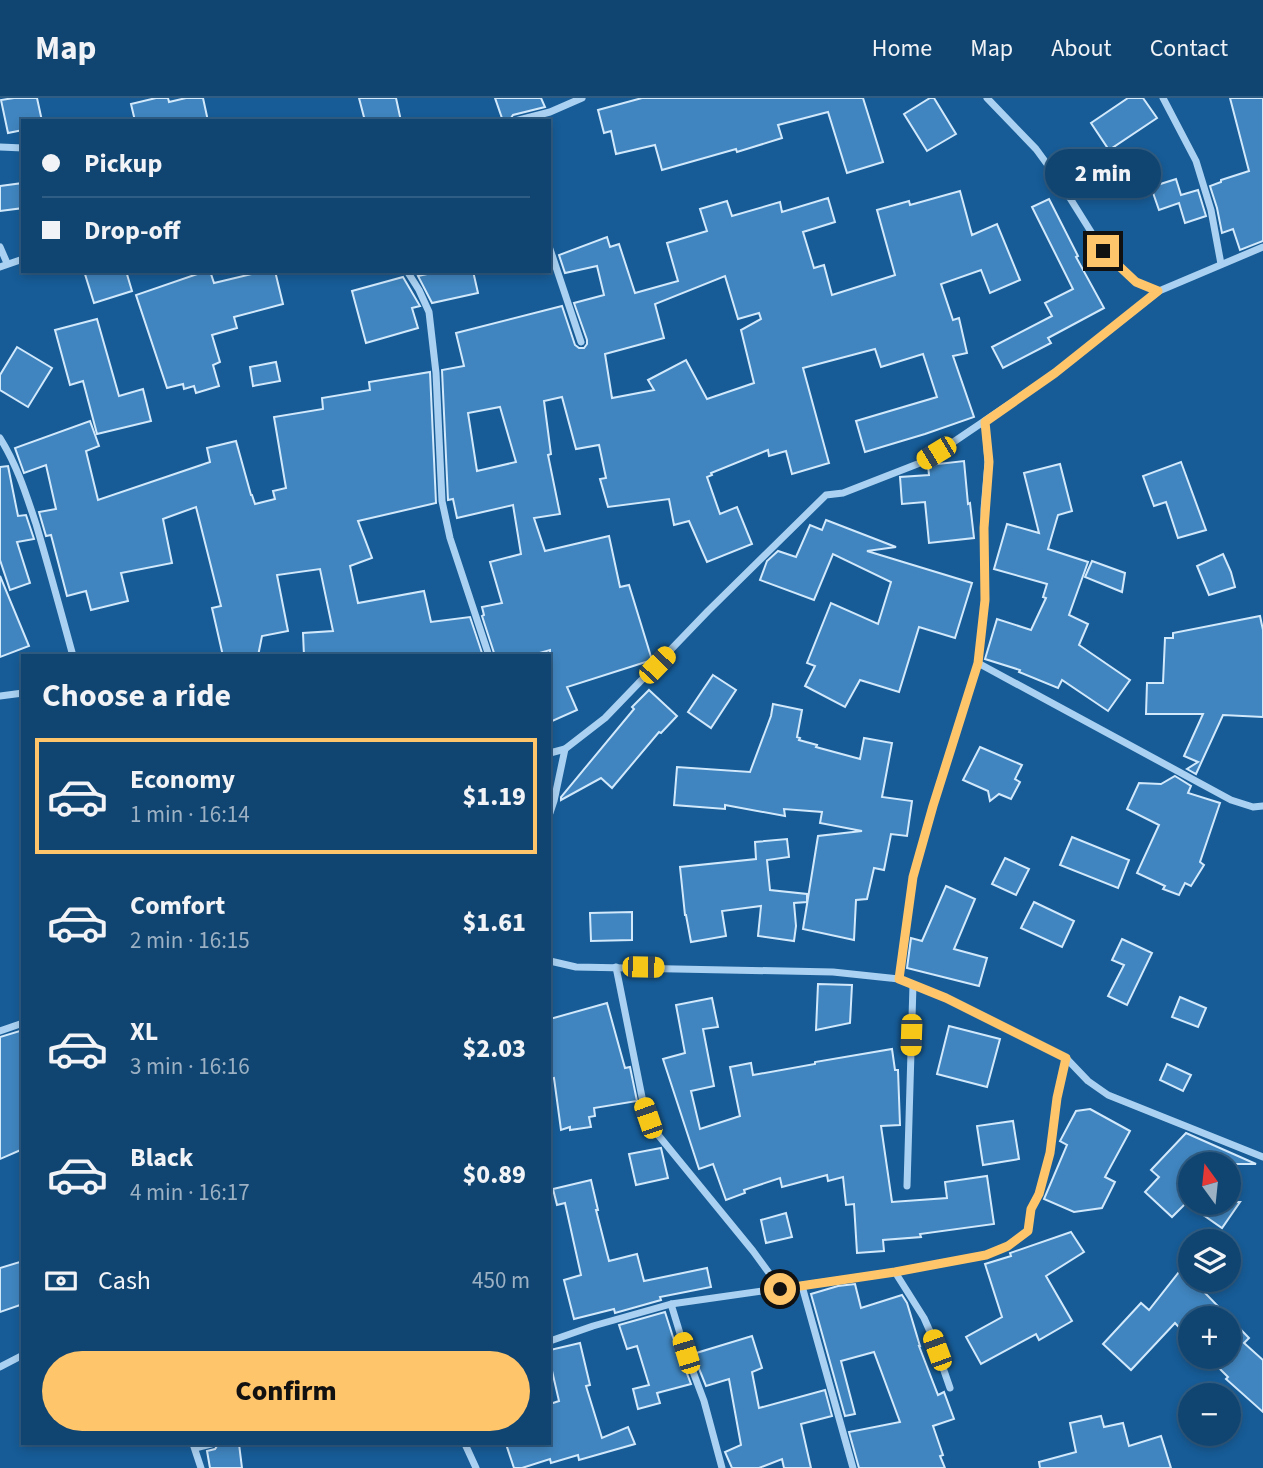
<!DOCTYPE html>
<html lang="en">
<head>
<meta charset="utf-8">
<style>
	:root { --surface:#114571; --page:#1a4c76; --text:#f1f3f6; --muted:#9cb1c3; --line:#305d84; --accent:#ffc56b }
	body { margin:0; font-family:"Source Sans 3",sans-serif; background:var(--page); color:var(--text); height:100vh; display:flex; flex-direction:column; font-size:26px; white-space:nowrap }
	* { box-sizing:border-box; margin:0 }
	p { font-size:23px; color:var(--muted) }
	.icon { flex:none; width:38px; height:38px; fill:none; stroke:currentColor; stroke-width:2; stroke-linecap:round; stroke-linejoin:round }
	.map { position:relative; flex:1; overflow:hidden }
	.sheet { position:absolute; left:21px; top:556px; width:530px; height:791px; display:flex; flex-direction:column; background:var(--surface); border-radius:0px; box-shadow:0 4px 10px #0003,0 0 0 2px var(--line) }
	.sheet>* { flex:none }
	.banner { position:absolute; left:21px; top:21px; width:530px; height:154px; border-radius:0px; box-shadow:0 4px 10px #0003,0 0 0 2px var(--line); display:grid; align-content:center; height:154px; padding:0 21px; background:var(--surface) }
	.needle { width:46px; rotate:345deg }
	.tools { position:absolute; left:1178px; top:1054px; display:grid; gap:14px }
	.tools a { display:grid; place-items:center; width:63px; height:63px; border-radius:50%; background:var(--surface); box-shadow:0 4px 10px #0003,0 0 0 2px var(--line); font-size:35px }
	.end { position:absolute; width:32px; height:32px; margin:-16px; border:9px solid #ffc56b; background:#111; box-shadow:0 0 0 4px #111 }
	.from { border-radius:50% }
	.bubble { position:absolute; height:49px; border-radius:24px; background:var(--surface); box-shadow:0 4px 10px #0003,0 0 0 2px var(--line); font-size:23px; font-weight:800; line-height:49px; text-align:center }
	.car { position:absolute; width:21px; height:42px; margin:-21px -10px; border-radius:9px; box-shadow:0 0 5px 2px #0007; background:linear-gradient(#f5c518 24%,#345 0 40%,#f5c518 0 76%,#345 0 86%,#f5c518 0) }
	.banner b { display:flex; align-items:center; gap:24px; height:66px; font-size:26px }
	.banner b+b { border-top:2px solid var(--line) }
	.banner i { width:18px; height:18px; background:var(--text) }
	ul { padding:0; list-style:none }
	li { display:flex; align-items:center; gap:21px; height:116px; margin:0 14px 10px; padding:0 7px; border:4px solid transparent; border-radius:0px }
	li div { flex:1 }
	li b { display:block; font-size:26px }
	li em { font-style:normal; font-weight:800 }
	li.active { border-color:var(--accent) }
	li>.icon { width:63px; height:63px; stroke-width:1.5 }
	h2 { padding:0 21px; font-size:32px; line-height:84px }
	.pay { display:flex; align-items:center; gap:18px; height:77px; padding:0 21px; font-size:26px }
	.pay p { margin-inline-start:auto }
	.cta { display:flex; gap:14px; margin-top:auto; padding:14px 21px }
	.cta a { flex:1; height:80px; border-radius:42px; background:var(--accent); color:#111; font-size:28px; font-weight:800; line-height:80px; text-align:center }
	header { display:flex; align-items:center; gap:42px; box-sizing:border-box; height:98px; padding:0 35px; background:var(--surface); border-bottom:2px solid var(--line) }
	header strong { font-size:33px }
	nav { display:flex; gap:38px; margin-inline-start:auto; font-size:24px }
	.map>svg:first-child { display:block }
</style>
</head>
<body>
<header>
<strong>Map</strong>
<nav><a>Home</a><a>Map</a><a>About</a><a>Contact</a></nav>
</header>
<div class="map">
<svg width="1263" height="1370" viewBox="0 0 1263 1370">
	<rect width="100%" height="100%" fill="#175c97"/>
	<g fill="#4085bf" stroke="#d2e9fc" stroke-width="2" fill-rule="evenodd">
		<polygon points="14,0 37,0 42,23 23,23 23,32 8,35 1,2"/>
		<polygon points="156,0 168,0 169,4 186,0 203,0 208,23 135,23 131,6"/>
		<polygon points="359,0 396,0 401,23 365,23"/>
		<polygon points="495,0 541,0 545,9 513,17 509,23 503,23"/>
		<polygon points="642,0 863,0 883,64 847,75 828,14 778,27 782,40 737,54 736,51 662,72 655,47 616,56 611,33 604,35 598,12"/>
		<polygon points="930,0 934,0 956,36 927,53 904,16"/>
		<polygon points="1128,0 1143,0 1157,20 1109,52 1091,25"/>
		<polygon points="1230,0 1263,0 1263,143 1240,152 1233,131 1222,135 1217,110 1210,88 1221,84 1221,82 1249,73"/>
		<polygon points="1176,81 1181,97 1198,92 1206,118 1185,125 1179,105 1159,112 1151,89"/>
		<polygon points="23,85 23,110 0,113 0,88"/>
		<path d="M960,93L972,137L997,126L1020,182L990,195L981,172L941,186L953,222L959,220L967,255L953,258L974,319L925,336L865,354L856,323L937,299L923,256L881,269L875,251L803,270L829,365L792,376L786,353L769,358L768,352L711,375L712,377L707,379L720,416L737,409L752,446L707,464L689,423L674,427L669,401L608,409L600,381L606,380L599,347L576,351L562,299L544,303L551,356L548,357L560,416L534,420L545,453L609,438L620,489L629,487L652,562L567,589L577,612L550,624V552L529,558H495L482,518L484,517L482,509L502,505L490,464L521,456L513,407L457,420L453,401L448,402L442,272L464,268L456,235L562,208L575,247L579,250H584L587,246V242L574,205L604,197L597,168L565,175L559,157L607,139L610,149L619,146L635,195L678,183L667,145L707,133L700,111L727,103L732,118L780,104L782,114L828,100L835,124L803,134L814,170L824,167L832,197L895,177L877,112L909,103L910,107ZM725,178L738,221L759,215L761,221L741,232L754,285L707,301L686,262L648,282L654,292L612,300L605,256L664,240L655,206ZM500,309L516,364L477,373L468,315Z"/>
		<polygon points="1049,101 1078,158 1076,159 1104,210 1048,240 1051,245 1003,270 992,249 1052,218 1045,205 1073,191 1032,109"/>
		<polygon points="84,173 126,173 132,193 94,205"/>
		<polygon points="206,173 210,173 214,185 264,173 275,173 283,206 234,219 237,230 212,237 220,264 213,267 219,288 196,295 194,288 184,291 183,286 167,290 136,197"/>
		<polygon points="441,173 473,173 478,195 432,205 418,178"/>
		<polygon points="403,179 420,208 412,210 418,230 366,245 352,193"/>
		<polygon points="97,221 119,298 143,291 151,323 97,336 83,283 70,287 55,232"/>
		<polygon points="17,249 52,270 28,309 0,292 0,277"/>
		<polygon points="276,264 280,283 253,288 250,269"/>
		<polygon points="430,274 436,405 358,423 372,460 350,468 358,505 424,493 431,524 470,519 483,558 304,558 303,535 333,533 320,471 277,477 288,533 262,538 258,558 223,558 212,510 221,508 196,409 163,421 172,465 121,475 128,503 91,512 86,493 67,498 51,437 46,438 39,414 56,411 46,367 24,375 15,350 90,323 99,348 86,353 98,402 210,364 207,350 236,343 251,397 252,397 255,406 275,401 273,393 286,390 274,319 323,311 322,300 370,292 369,284"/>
		<polygon points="964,363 968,406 970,405 974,440 929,445 925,404 902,406 900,379 929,377 928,367 929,367"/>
		<polygon points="1181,364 1206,432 1178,440 1166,404 1154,408 1143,378"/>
		<polygon points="1060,366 1072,413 1058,417 1048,451 1088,464 1069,517 1088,526 1079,547 1130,582 1108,613 1062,582 1058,590 1019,574 1020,572 985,561 997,521 1031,532 1046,500 1043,499 1047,486 994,471 1007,426 1039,435 1024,375"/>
		<polygon points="8,368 18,418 26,417 34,441 17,444 30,485 10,492 0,462 0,369"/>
		<polygon points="826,422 896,449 867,453 972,485 955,540 919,529 899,594 860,582 845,609 805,588 815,568 807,565 831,505 878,526 891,484 833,456 814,502 760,482 767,463 778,453 796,459 810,427 822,432"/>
		<polygon points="1223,456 1231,474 1235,489 1209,497 1197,468"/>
		<polygon points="1092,463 1125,475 1122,494 1085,479"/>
		<polygon points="0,478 29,548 0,559"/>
		<polygon points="1260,518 1263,532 1263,619 1223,617 1196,676 1187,671 1198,664 1184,658 1203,616 1146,616 1147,585 1163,585 1165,540 1173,540 1173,535"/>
		<polygon points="713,577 736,592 711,630 688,614"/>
		<polygon points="649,592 677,618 661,635 659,634 612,690 601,680 561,702 561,699 634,611 632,609"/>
		<polygon points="773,606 802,612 797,639 800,640 799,642 817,647 816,649 860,661 864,640 892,645 882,699 912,703 907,738 891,736 884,772 874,770 867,801 856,802 854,842 803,831 818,738 862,733 820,725 822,714 784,711 785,718 725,707 725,711 674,707 677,669 750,674 771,618"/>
		<polygon points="980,649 1022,667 1015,681 1020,684 1011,701 999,696 990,703 988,693 963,682"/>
		<polygon points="1175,678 1191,688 1188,695 1220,705 1200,764 1204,767 1191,788 1185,785 1179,797 1163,791 1165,788 1137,775 1159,727 1127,711 1139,685 1161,686"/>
		<polygon points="1072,739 1129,762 1118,790 1060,767"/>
		<polygon points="787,741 789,759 767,762 770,792 807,796 807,804 794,805 796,828 794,843 758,838 761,808 722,813 726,838 691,844 686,817 685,817 680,769 756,761 755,744"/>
		<polygon points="1005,760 1029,771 1016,797 992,786"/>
		<polygon points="946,788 975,801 954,851 987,860 979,888 907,870 911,840 922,843"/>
		<polygon points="1034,804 1074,823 1062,849 1021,830"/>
		<polygon points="632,814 632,842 591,843 590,815"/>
		<polygon points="1122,841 1152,855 1127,907 1108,898 1124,867 1112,862"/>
		<polygon points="818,886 852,887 850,925 816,932"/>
		<polygon points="1180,899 1206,910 1198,929 1172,919"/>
		<polygon points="712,900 718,929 703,931 714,988 691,993 700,1031 740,1018 730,969 751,965 753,977 815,966 815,964 892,951 895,972 898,972 900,1027 881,1028 892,1104 947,1100 945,1084 987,1078 994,1126 920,1136 921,1139 883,1142 884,1153 857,1155 854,1106 846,1107 843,1079 828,1083 827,1077 782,1089 780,1080 744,1092 745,1095 726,1102 713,1066 699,1071 663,961 685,955 676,907"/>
		<polygon points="607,905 625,970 630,969 637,1003 594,1010 595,1018 589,1019 591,1029 570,1032 570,1029 561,1032 554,980 550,981 550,921"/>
		<polygon points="949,928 1000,941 987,989 937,976"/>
		<polygon points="23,932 23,1051 0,1061 0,939"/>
		<polygon points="1167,966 1191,977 1183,993 1160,982"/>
		<polygon points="1090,1011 1130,1033 1105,1079 1115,1084 1102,1110 1074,1114 1044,1101 1067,1047 1060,1043 1076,1013"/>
		<polygon points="1013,1023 1019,1061 983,1067 977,1028"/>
		<polygon points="1186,1035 1256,1066 1190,1066 1190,1100 1186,1104 1240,1104 1222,1130 1186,1105 1172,1119 1145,1094 1159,1079 1151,1072"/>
		<polygon points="661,1050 668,1080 636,1087 629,1056"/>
		<polygon points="591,1082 598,1112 596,1112 609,1163 637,1156 644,1183 707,1170 711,1189 660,1199 661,1202 615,1215 614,1211 574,1221 564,1182 581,1177 565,1105 557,1107 553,1091"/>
		<polygon points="786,1115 792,1139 766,1145 761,1122"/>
		<polygon points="1071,1134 1084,1154 1046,1178 1072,1223 1039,1242 1036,1236 981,1266 966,1239 1002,1219 985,1166 1011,1158 1010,1155"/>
		<polygon points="1190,1160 1190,1181 1214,1181 1204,1194 1249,1240 1244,1245 1263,1262 1263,1314 1226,1281 1228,1279 1207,1258 1228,1258 1228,1220 1190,1220 1190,1241 1175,1225 1131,1272 1103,1246 1141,1205 1149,1212"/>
		<polygon points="23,1163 23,1206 0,1214 0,1170"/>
		<polygon points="855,1186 861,1210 902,1197 907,1205 920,1248 919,1248 938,1297 944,1294 954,1321 933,1328 943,1357 940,1358 945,1370 859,1370 849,1334 900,1324 874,1254 841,1263 855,1316 845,1318 811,1196 838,1188"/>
		<polygon points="665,1214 680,1261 681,1260 691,1286 657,1295 660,1305 638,1311 633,1291 649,1287 637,1248 627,1251 619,1227"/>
		<polygon points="752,1238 762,1270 752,1274 759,1310 825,1292 832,1318 801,1326 811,1370 784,1370 782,1361 759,1370 732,1370 725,1354 741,1347 729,1281 706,1288 693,1256"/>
		<polygon points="580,1245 590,1287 586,1288 602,1340 628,1329 635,1346 579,1362 578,1357 551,1365 550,1361 522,1370 514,1370 506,1346 550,1346 550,1306 559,1303 550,1264 550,1252"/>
		<polygon points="1101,1318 1104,1329 1123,1325 1129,1348 1161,1338 1171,1370 1040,1370 1039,1364 1076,1354 1070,1325"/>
		<polygon points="232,1346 239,1346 242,1370 210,1370 207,1353 215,1351 217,1348"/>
	</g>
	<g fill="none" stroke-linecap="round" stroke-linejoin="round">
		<g stroke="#aad1f1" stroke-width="7">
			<polyline points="987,0 1036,51 1058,81 1103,153 1136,184 1159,193 1263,149"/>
			<polyline points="1163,0 1196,63 1211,112 1221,166"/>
			<polyline points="515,23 550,14 582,0"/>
			<polyline points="0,49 23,50"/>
			<polyline points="0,149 7,165"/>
			<polyline points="550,151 581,244"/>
			<polyline points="0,169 23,161"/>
			<polyline points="407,173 419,192 429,214 436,275 442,403 450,440 489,558"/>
			<path d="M0,340C17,367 26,396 36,426C49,470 61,514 73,558"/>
			<polyline points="978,565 1231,702 1253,709 1263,708"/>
			<polyline points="0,598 23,595"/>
			<polyline points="550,655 565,651 605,620 708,513 826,397 843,395 920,365 952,345 1055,275 1159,193"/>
			<polyline points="550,715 554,703 565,651"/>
			<polyline points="550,863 576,869 833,874 899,881 946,900 1066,960 1088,983 1108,997 1263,1059"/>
			<polyline points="616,869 643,1004 648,1020 659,1038 753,1153 780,1190"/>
			<polyline points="899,881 913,779 933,708 978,565 985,502 984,411 988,364 985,324"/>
			<polyline points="0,933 23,925"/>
			<polyline points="907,1088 913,887"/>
			<polyline points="895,1174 924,1220 932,1238 950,1290"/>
			<polyline points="802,1188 853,1370"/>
			<polyline points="671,1206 686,1255 704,1303 722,1370"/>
			<polyline points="550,1243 593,1228 671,1206 895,1174 986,1157 1008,1148 1028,1133 1031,1111 1039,1096 1050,1055 1057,1000 1066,960"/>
			<polyline points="0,1269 23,1257"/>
			<polyline points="193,1346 201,1370"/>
			<polyline points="465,1346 476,1370"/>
			<polyline points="195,1350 211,1346"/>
		</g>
	</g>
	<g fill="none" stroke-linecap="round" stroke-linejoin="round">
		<polyline stroke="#ffc56b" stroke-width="9" points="780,1191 895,1174 986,1157 1008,1148 1028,1133 1031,1111 1039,1096 1050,1055 1057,1000 1066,960 946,900 899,881 913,779 933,708 978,565 985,502 984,430 989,364 985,324 1055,275 1158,193 1136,184 1103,153"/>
	</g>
</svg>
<div class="tools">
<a><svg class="needle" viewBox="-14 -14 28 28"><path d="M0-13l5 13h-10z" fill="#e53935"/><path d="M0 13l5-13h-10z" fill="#9cb1c3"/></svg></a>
<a><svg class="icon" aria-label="layers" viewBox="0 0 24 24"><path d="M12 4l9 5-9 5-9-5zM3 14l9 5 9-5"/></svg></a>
<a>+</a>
<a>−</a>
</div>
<i class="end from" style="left:780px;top:1191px"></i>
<i class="end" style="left:1103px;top:153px"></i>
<div class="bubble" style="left:1045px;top:51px;width:116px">2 min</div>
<i class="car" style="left:936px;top:355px;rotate:239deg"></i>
<i class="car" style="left:657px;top:567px;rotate:44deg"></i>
<i class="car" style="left:643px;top:869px;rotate:91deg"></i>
<i class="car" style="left:911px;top:937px;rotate:182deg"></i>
<i class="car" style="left:648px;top:1020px;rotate:341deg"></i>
<i class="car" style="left:937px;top:1252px;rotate:340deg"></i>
<i class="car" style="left:686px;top:1255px;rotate:343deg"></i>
<div class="banner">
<b><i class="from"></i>Pickup</b>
<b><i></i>Drop-off</b>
</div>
<section class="sheet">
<h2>Choose a ride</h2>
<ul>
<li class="active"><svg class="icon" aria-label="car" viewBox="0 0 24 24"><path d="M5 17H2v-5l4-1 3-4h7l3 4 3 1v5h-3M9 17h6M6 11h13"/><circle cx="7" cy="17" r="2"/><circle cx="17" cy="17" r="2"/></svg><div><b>Economy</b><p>1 min · 16:14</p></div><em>$1.19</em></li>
<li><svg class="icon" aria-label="car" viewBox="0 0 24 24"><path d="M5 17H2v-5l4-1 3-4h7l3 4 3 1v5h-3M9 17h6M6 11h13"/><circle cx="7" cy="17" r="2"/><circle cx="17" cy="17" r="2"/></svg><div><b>Comfort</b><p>2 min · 16:15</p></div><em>$1.61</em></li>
<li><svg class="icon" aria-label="car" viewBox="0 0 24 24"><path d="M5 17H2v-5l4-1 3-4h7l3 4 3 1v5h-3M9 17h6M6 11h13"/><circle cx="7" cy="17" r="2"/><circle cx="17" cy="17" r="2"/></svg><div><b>XL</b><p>3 min · 16:16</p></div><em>$2.03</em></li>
<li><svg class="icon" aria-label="car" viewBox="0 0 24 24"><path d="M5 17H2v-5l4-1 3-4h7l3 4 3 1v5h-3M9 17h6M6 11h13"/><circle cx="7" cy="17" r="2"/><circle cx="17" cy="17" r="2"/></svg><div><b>Black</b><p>4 min · 16:17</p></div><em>$0.89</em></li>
</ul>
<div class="pay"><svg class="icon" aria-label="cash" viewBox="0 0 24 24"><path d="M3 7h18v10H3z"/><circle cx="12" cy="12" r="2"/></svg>Cash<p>450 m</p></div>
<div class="cta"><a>Confirm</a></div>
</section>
</div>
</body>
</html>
